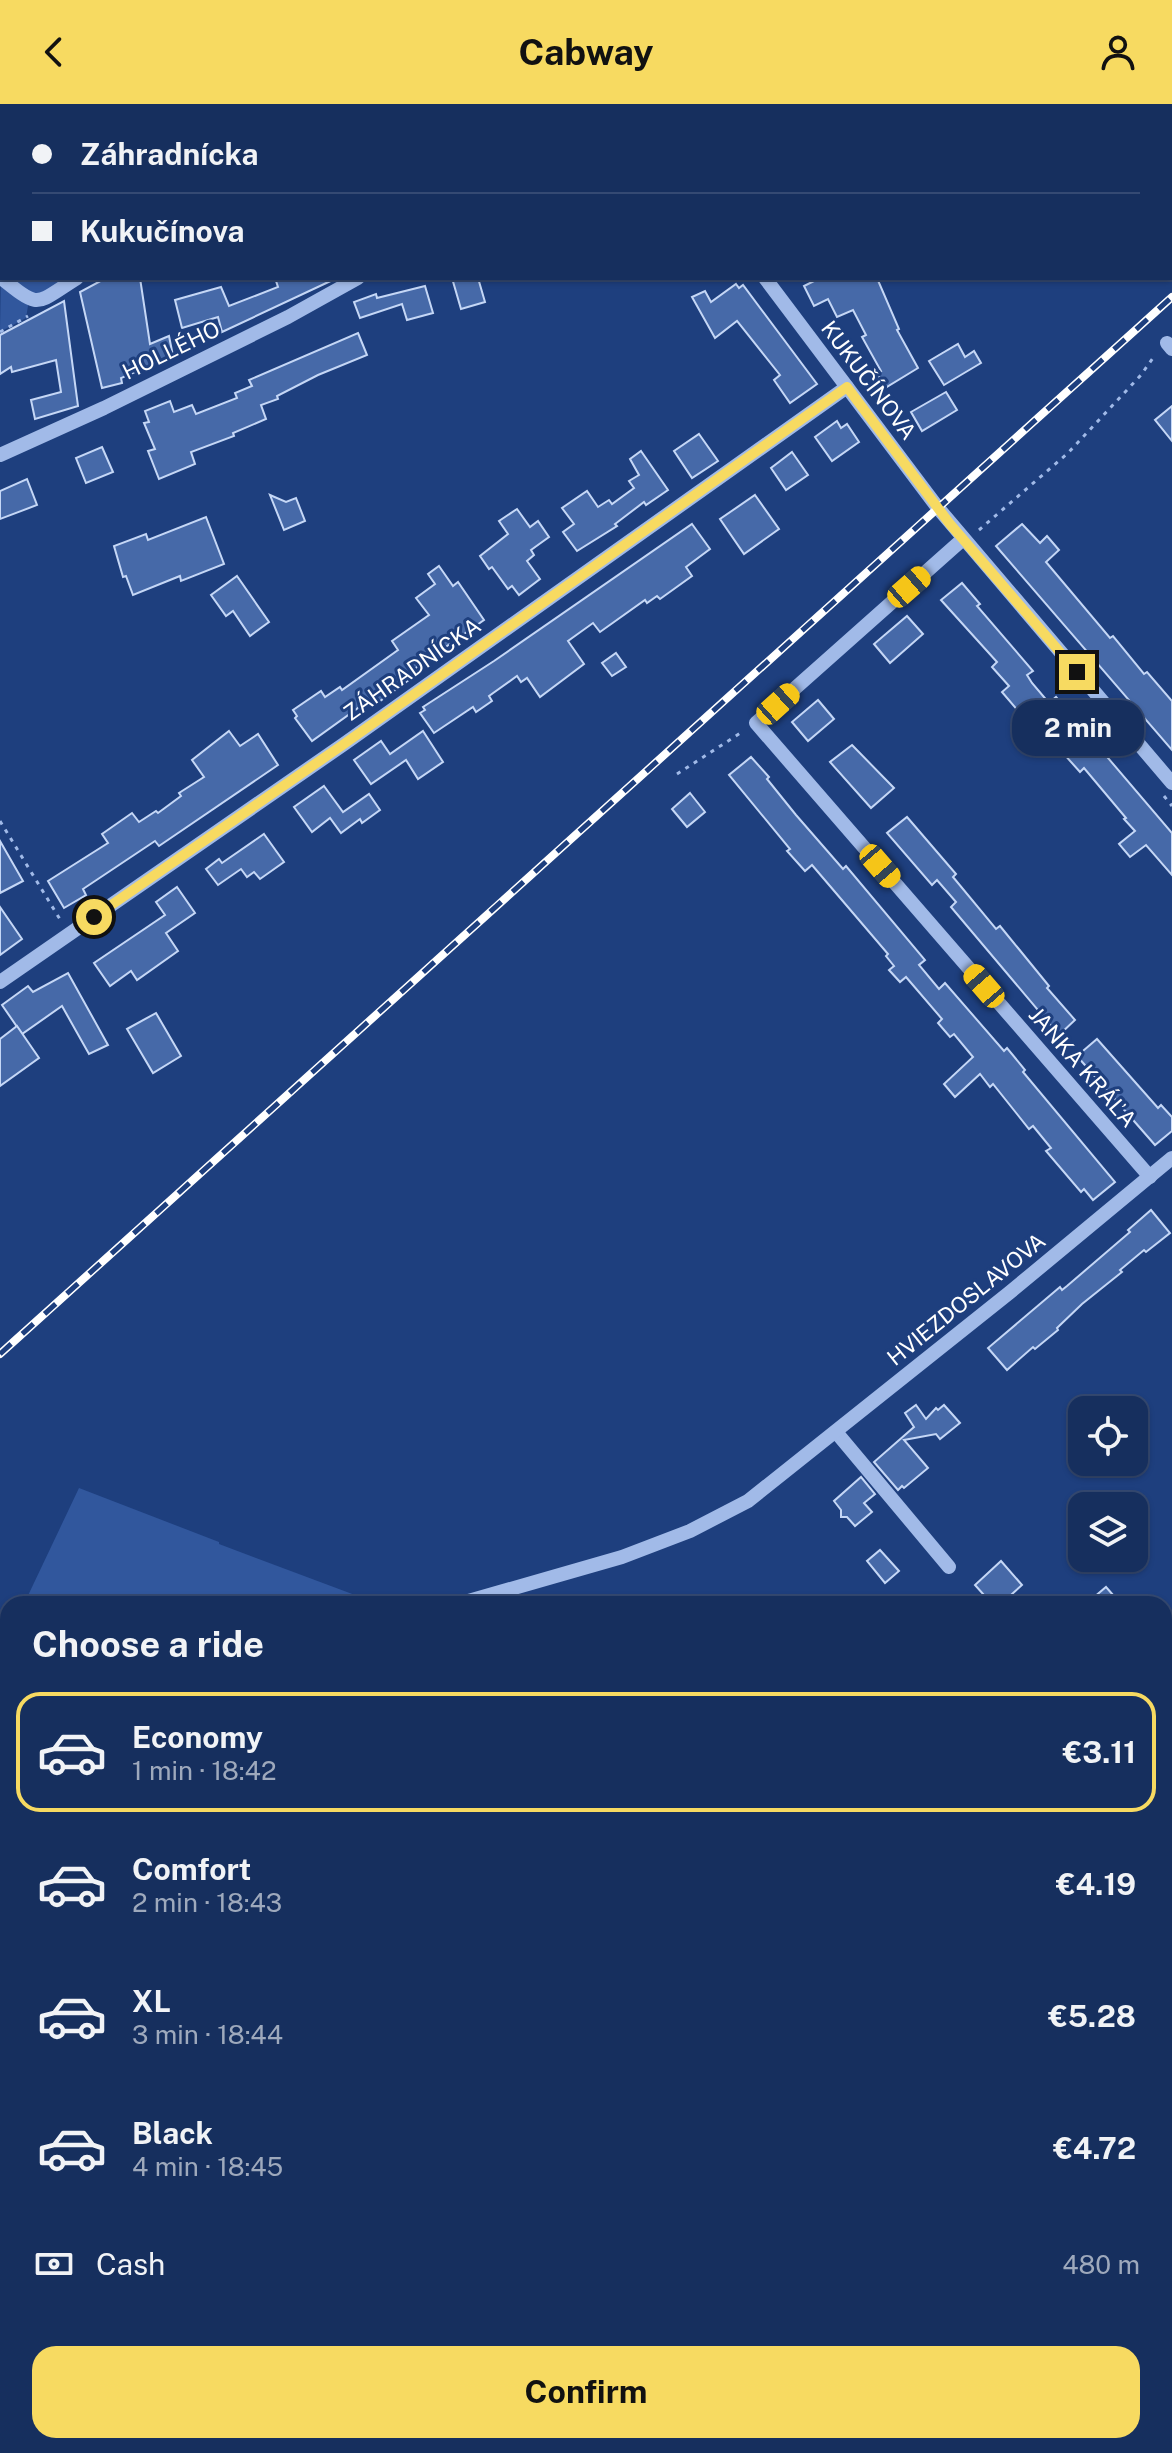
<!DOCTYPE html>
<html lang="en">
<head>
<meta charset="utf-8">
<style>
	:root { --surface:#162f5e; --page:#233b67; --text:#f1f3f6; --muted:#9ea9bc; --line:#354a73; --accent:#f7da61 }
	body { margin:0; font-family:"Public Sans",sans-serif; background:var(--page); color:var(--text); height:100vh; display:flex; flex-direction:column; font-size:30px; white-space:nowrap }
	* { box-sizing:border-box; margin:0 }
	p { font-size:26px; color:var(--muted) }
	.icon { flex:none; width:44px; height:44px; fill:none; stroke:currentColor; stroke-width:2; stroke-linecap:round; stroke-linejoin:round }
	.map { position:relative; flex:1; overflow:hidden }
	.sheet { position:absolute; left:0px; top:1492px; width:1172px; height:858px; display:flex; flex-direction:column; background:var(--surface); border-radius:24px 24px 0 0; box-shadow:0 2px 6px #0004,0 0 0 2px var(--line) }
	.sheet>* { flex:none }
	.hud { position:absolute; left:0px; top:0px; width:1172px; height:176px; box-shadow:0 2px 6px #0004,0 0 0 2px var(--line); display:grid; align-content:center; height:176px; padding:0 32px; background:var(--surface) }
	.controls { position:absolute; left:1068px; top:1292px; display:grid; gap:16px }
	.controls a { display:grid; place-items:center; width:80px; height:80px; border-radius:16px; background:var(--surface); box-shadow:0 2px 6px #0004,0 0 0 2px var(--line); font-size:40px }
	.end { position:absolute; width:36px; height:36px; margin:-18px; border:10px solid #f7da61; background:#111; box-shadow:0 0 0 4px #111 }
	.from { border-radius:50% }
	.bubble { position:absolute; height:56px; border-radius:24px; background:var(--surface); box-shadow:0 2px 6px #0004,0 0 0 2px var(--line); font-size:26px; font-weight:700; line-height:56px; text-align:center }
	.car { position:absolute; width:24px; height:48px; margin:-24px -12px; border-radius:10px; box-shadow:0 0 6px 2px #0007; background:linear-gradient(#f5c518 24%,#345 0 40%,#f5c518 0 76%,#345 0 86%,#f5c518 0) }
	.hud b { display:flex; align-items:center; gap:28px; height:76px; font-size:30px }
	.hud b+b { border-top:2px solid var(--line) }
	.hud i { width:20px; height:20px; background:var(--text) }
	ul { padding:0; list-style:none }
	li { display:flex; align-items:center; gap:24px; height:120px; margin:0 16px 12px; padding:0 16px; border:4px solid transparent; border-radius:24px }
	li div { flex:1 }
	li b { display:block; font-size:30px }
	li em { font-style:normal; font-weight:700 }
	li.current { border-color:var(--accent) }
	li>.icon { width:72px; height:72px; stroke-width:1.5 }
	h2 { padding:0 32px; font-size:36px; line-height:96px }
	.pay { display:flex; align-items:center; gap:20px; height:88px; padding:0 32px; font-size:30px }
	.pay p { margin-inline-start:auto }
	.primary-button { display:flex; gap:16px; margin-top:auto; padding:16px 32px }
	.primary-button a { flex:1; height:92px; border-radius:24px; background:var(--accent); color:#111; font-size:32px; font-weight:700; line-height:92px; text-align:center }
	header { display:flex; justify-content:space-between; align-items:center; height:104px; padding:0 32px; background:var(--accent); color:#111; font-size:36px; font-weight:700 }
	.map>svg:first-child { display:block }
</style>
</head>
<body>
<header><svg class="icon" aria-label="back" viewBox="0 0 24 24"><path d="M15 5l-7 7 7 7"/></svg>Cabway<svg class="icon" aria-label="person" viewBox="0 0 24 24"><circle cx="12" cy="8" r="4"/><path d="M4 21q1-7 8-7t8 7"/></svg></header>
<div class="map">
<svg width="1172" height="2349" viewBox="0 0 1172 2349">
	<rect width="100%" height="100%" fill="#1e3f7e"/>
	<g fill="#31579d">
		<polygon points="143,0 326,0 140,2"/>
		<polygon points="2,110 2,174 69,174 29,196 26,214 0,228"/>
		<polygon points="79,1384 219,1438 219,1440 379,1500 24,1500"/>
		<polygon points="8,1536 8,1843 0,1842 0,1553"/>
	</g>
	<g fill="#4669a8" stroke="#c5d7f6" stroke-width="2">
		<polygon points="106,174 140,174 150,240 169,232 173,252 121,274 122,279 102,284 80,188"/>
		<polygon points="275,174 337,174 222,228 218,213 182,224 175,196 221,183 229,202 278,183"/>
		<polygon points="452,174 478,174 485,198 461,205"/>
		<polygon points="820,174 877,174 899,225 897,226 918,264 885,284 877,269 881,267 862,233 866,231 853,206 837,213 828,195 814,202 804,182"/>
		<polygon points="736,180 739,184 743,181 817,280 790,299 774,276 780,271 737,217 715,234 692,193 705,187 711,198"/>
		<polygon points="425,182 433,209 407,216 402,200 360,214 354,198 376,190 377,194"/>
		<polygon points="64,197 78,302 35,315 31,296 61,288 56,256 12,268 11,263 0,270 0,231"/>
		<polygon points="358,229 367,251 318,271 277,292 278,295 261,301 266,315 233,329 234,332 191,348 195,360 159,375 148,347 155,345 144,319 149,318 145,307 170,297 174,308 192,301 196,310 237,294 235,289 252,282 249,276"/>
		<polygon points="958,240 965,253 974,247 981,259 944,281 929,257"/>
		<polygon points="946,288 957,306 922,327 911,308"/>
		<polygon points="1172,302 1172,337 1155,316"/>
		<polygon points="837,317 841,324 847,320 859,338 832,357 815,333"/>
		<polygon points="699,330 718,357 692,374 674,347"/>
		<polygon points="102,343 113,368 86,379 76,354"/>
		<polygon points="641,347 668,386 646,401 644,398 615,420 617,422 577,447 563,428 574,420 562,404 587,387 598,403 609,396 612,400 634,384 629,377 639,371 630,355"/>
		<polygon points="792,348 808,371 786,386 771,364"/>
		<polygon points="27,375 37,401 0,415 0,387"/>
		<polygon points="270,391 286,398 296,394 305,417 284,426"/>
		<polygon points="755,391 779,425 744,450 720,415"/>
		<polygon points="517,405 530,423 538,417 549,433 531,446 534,451 527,457 540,475 519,491 512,482 508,485 492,463 489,465 480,452 508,430 499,417"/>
		<polygon points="206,413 224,460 181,477 180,472 133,491 126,472 123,473 114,442 146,430 148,436"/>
		<polygon points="692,420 710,445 686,463 692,472 660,495 657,492 647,499 645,496 600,528 593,519 568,537 584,560 540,593 527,574 521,578 517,572 489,592 492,597 476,608 473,603 434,629 420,609 425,606 423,603 494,557"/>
		<polygon points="1022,420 1040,439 1047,432 1059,446 1046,458 1110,534 1113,532 1144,570 1147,568 1172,597 1172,646 996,442"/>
		<polygon points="439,462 453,482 458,478 484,516 410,568 413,573 376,600 372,594 312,637 295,614 297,612 293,606 321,587 325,593 340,583 342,586 398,546 392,537 429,511 416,494 435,480 428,470"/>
		<polygon points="237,472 269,518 250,532 233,507 226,512 211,491"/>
		<polygon points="962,479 980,500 977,502 1033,567 1027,571 1032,579 1049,599 1056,593 1172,729 1172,771 1146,741 1130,753 1119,740 1135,727 1124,715 1126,714 1084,664 1080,668 1030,612 1026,616 1002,588 1009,582 992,563 997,558 941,496"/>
		<polygon points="907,512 923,530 890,559 874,540"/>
		<polygon points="616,549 626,563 612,572 602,559"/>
		<polygon points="818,596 834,615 808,637 792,618"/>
		<polygon points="229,627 240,642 258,630 278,661 159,742 155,737 83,785 86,791 64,804 48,777 108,739 102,730 132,709 139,718 156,707 158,709 181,692 179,689 204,673 192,656"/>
		<polygon points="423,627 443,658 418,675 406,656 371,680 354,656 381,637 390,650"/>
		<polygon points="852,641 894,684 871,704 830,658"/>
		<polygon points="751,653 769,673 767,675 796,711 843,765 846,762 925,856 919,861 939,885 945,879 1004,947 1007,944 1025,966 1023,968 1115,1078 1093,1096 1084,1085 1081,1088 1046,1047 1051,1044 1033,1022 1029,1025 993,980 990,983 980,970 955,993 944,980 973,953 954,930 950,933 938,919 942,915 906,873 900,878 889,866 894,862 886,852 888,850 812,761 805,767 787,747 790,745 729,671"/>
		<polygon points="324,682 343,708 369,690 380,706 362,719 360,715 341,729 330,714 312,728 294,703"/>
		<polygon points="690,689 705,708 687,723 672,705"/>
		<polygon points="907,713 956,770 953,773 996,825 1000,822 1018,844 1049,882 1047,884 1075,916 1059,931 951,803 956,798 937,776 932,781 887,729"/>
		<polygon points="264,730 284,758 260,775 254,768 247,773 241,765 218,781 206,765 219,755 222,759"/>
		<polygon points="0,737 23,777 0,789"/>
		<polygon points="177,783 195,809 166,829 178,847 137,876 131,867 110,882 94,859 165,811 156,798"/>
		<polygon points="0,803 22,835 0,851"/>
		<polygon points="68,869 108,941 89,950 62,902 22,930 2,901 28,882 33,888"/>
		<polygon points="156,909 181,952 153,969 127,925"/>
		<polygon points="17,922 39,954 0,982 0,935"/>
		<polygon points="1097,935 1158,1004 1161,1001 1172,1013 1172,1027 1155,1041 1077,952"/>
		<polygon points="1151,1106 1170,1129 1146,1148 1144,1146 1120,1166 1122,1168 1082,1200 1057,1224 1058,1226 1035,1245 1033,1243 1007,1266 988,1244 1060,1183 1062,1186 1067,1182 1130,1128 1128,1126"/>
		<polygon points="916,1301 926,1315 936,1304 938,1306 944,1301 960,1319 940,1335 936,1330 904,1336 928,1364 904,1384 902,1382 898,1386 874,1358 914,1323 905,1309"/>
		<polygon points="861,1373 875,1390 864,1399 872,1408 855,1422 847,1413 841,1413 841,1406 834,1397"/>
		<polygon points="880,1446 899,1467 885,1479 867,1457"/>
		<polygon points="1001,1457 1022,1481 1001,1500 992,1500 975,1481"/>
		<polygon points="1106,1483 1121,1500 1086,1500"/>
	</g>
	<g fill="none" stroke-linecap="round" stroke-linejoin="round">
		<g stroke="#a1bae8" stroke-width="3" stroke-dasharray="4 6" stroke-linecap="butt">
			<polyline points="76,2 78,0"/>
			<polyline points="0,64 2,62"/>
			<polyline points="0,228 28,212"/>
			<polyline points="979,426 1068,349 1141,271 1155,251"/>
			<polyline points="677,670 742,628"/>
			<polyline points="1164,692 1172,702"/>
			<polyline points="0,717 61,817"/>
			<polyline points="4,1551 8,1552"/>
			<polyline points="0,1655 8,1658"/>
			<polyline points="0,1768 8,1771"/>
		</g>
		<g stroke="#a1bae8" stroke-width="14">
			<polyline points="229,0 231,2"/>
			<polyline points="284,0 285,2"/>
			<polyline points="643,0 644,2"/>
			<polyline points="1036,0 1037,2"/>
			<polyline points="120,2 123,0"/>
			<polyline points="165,2 167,0"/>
			<polyline points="330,2 333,0"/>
			<polyline points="629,2 633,0"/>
			<polyline points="700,2 700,0"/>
			<polyline points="0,92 2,91"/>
			<polyline points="0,140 2,139"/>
			<path d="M0,173C41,206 34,201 77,174"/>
			<polyline points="765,174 938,404 1172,679"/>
			<polyline points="1167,239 1172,245"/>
			<polyline points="0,351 104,304 288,213 358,174"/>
			<polyline points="963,435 756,619 1150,1073"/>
			<polyline points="0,878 344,640 847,283"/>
			<polyline points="836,1328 949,1463"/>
			<polyline points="458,1500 622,1453 690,1427 748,1397 1009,1189 1172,1054"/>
			<polyline points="1164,1530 1172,1524"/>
			<polyline points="0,1847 8,1848"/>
		</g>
		<g stroke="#fff" stroke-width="8">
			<polyline id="rail" points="0,1250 1172,193"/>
		</g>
		<use href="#rail" stroke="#1e3f7e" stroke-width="5" stroke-dasharray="15" stroke-linecap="butt"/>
	</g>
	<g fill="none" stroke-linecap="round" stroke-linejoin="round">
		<polyline stroke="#f7da61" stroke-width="10" points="94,813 344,640 847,283 950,420 1077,568"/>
	</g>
	<g text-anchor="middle" stroke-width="6" stroke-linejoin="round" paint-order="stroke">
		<g font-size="22" fill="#fff" stroke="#1e3f7e">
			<text transform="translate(171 246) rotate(-26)" y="8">HOLLÉHO</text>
			<text transform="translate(869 276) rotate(53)" y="8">KUKUČÍNOVA</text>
			<text transform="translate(412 565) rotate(-35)" y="8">ZÁHRADNÍCKA</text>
			<text transform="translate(1083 963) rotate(49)" y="8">JANKA KRÁĽA</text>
			<text transform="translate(966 1195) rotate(-39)" y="8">HVIEZDOSLAVOVA</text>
		</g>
	</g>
</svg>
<div class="controls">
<a><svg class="icon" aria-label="locate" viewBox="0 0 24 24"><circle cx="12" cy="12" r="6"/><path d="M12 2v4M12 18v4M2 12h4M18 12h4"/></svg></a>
<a><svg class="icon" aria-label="layers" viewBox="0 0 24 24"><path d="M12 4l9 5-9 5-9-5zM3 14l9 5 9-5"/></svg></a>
</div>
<i class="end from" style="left:94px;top:813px"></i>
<i class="end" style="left:1077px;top:568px"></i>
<div class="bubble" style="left:1012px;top:596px;width:132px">2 min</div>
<i class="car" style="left:909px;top:483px;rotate:49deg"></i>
<i class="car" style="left:778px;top:600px;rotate:48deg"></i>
<i class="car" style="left:880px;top:762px;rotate:139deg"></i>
<i class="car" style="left:984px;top:882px;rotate:319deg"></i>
<div class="hud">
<b><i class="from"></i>Záhradnícka</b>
<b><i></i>Kukučínova</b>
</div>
<section class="sheet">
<h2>Choose a ride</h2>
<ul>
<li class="current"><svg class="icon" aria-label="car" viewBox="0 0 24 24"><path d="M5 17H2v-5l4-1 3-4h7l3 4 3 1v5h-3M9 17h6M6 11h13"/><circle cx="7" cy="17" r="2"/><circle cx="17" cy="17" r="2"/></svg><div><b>Economy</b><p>1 min · 18:42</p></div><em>€3.11</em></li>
<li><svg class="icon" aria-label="car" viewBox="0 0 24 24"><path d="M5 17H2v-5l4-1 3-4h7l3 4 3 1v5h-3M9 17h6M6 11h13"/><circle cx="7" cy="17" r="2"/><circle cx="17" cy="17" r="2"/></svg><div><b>Comfort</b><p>2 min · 18:43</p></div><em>€4.19</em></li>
<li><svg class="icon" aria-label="car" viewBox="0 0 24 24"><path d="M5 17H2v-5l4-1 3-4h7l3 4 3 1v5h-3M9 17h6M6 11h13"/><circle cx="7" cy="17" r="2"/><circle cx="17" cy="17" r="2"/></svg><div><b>XL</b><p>3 min · 18:44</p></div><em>€5.28</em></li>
<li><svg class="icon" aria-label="car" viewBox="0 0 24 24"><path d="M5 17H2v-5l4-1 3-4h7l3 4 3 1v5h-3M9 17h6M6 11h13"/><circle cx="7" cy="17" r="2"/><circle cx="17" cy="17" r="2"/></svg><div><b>Black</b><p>4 min · 18:45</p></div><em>€4.72</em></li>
</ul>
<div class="pay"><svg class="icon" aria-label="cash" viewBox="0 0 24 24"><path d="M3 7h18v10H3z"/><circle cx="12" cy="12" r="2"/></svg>Cash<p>480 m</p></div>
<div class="primary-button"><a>Confirm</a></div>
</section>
</div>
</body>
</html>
